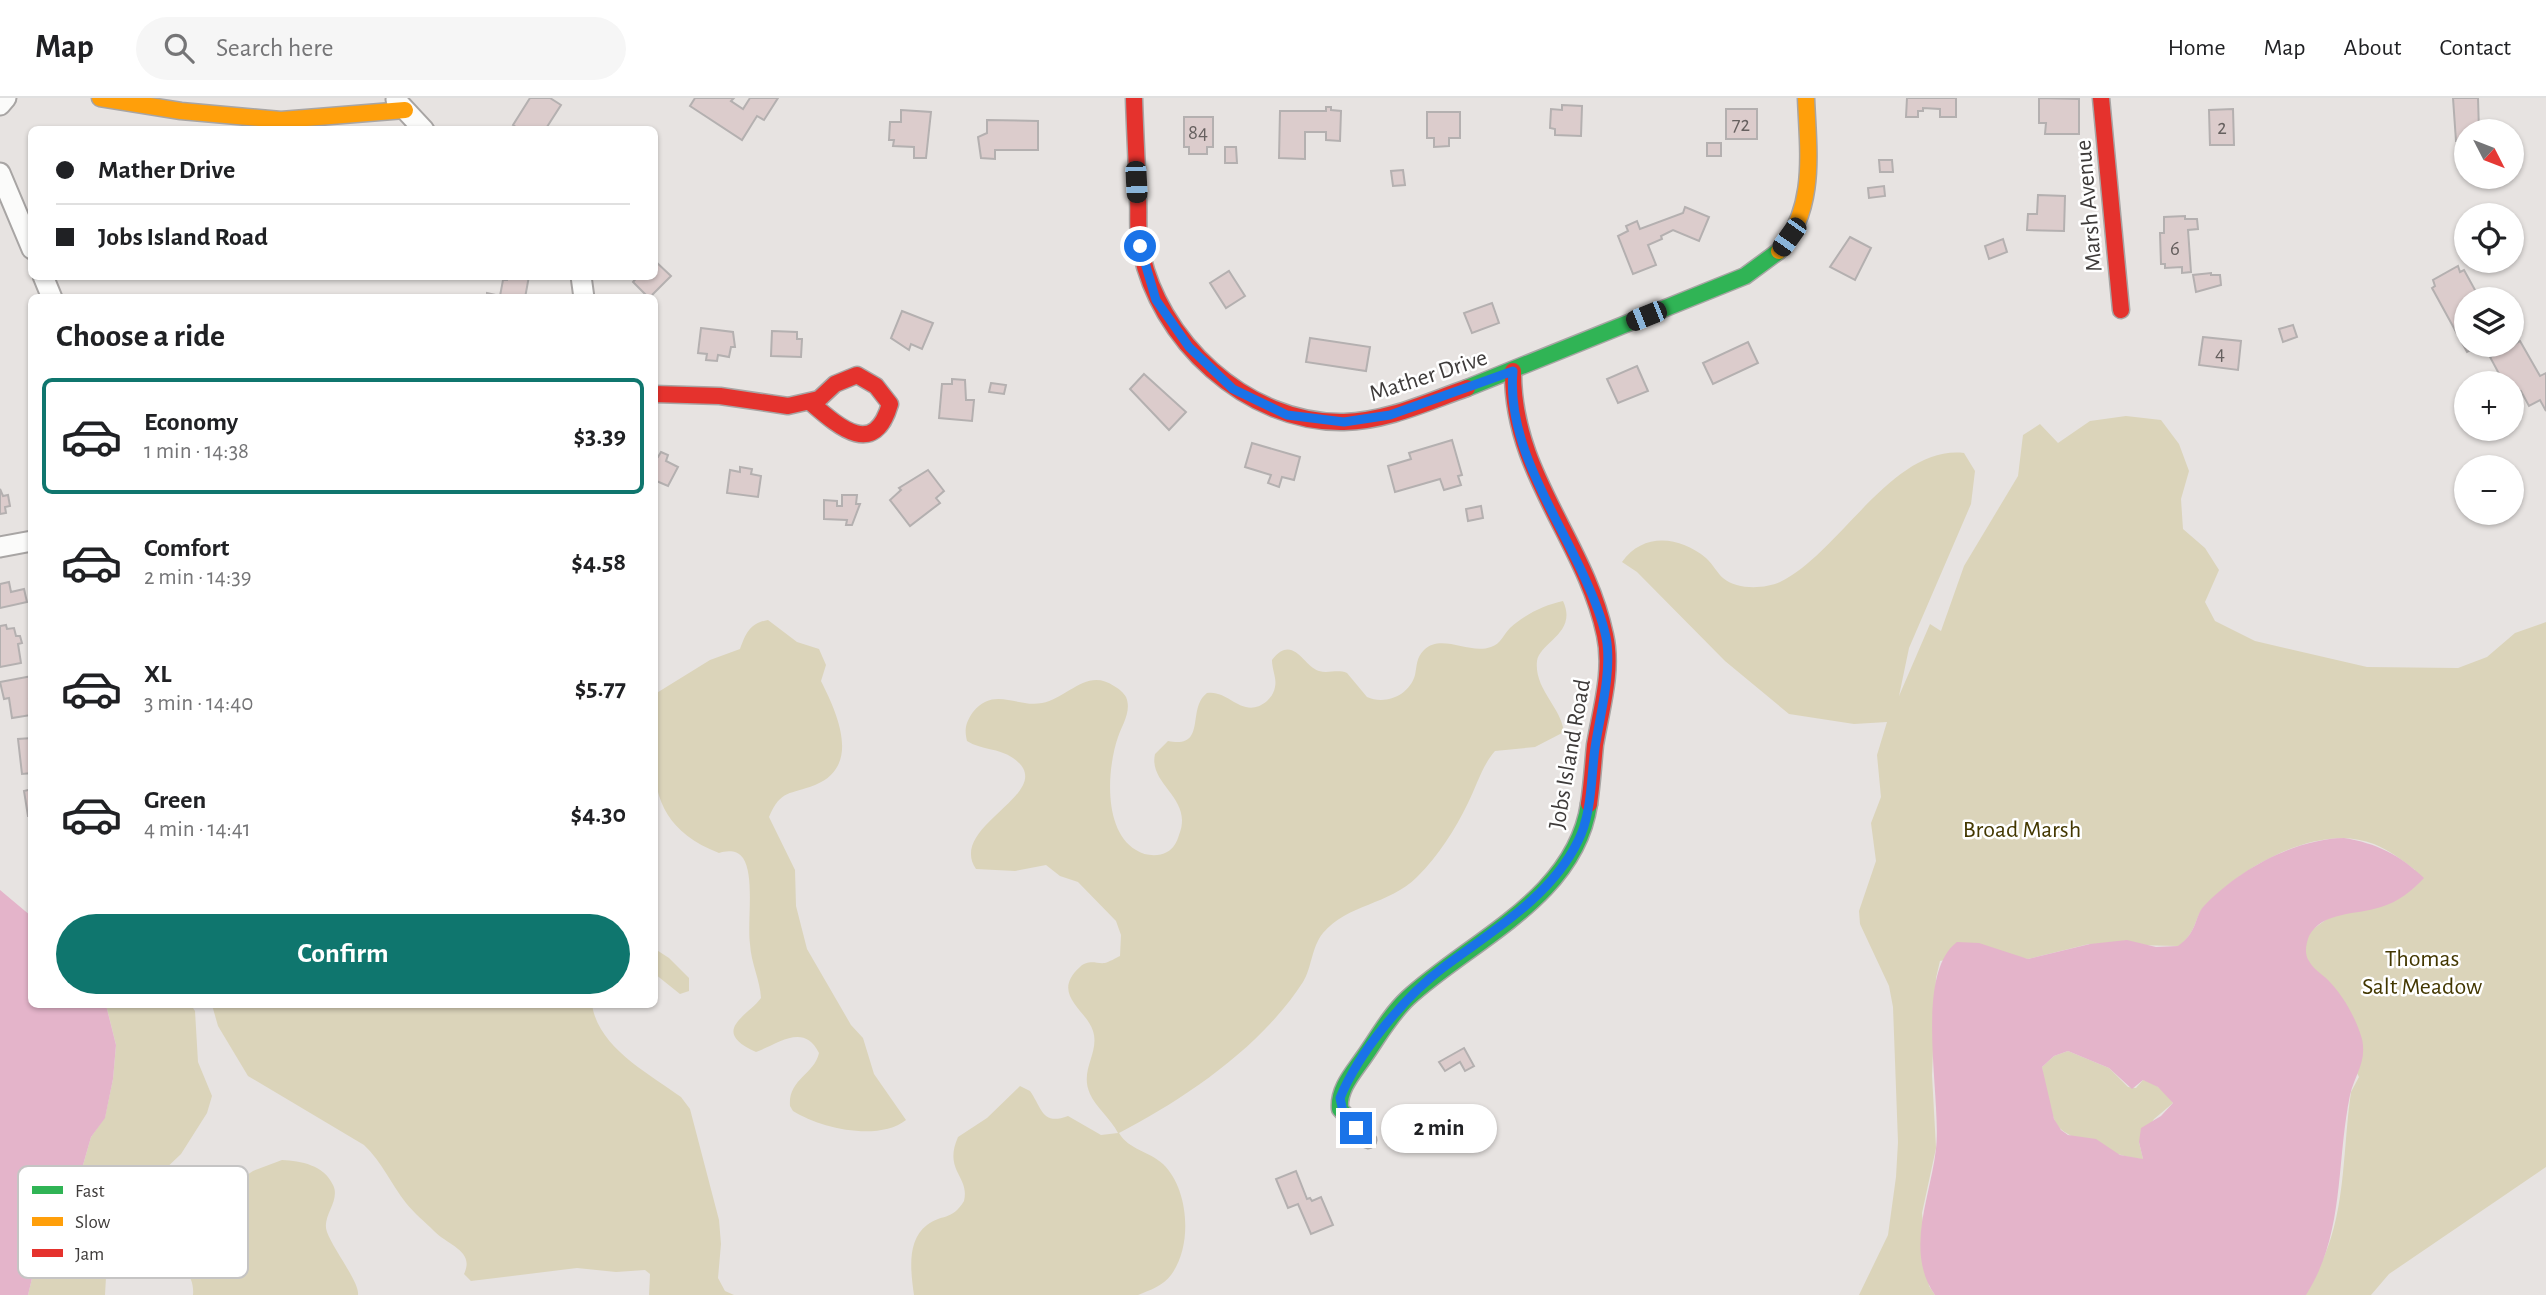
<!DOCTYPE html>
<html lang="en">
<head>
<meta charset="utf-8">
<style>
	:root { --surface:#fff; --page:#f6f6f6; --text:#202124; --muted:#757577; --line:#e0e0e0; --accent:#0f766e }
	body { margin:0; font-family:"Alegreya Sans",sans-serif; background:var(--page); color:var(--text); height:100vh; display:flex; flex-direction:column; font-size:26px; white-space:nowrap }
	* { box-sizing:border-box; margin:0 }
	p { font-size:23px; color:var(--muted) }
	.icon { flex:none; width:38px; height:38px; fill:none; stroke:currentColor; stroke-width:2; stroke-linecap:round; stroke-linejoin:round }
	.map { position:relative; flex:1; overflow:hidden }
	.panel { position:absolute; left:28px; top:196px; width:630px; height:714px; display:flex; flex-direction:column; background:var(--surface); border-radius:10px; box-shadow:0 2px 5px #0004 }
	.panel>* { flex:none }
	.banner { position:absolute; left:28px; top:28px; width:630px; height:154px; border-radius:10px; box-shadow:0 2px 5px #0004; display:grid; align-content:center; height:154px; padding:0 28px; background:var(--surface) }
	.needle { width:46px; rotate:132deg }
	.tools { position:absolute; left:2454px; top:21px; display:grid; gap:14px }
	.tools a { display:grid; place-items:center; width:70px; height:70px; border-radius:50%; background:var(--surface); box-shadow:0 2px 5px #0004; font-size:35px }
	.end { position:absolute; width:32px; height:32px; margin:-16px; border:9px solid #1a73e8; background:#fff; box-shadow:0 0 0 4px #fff }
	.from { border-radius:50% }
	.bubble { position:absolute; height:49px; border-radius:24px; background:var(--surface); box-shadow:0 2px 5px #0004; font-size:23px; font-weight:700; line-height:49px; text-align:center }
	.car { position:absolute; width:21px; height:42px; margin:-21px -10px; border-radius:9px; box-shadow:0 0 5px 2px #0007; background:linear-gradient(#222 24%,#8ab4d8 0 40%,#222 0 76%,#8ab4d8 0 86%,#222 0) }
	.banner b { display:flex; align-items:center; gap:24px; height:66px; font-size:26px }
	.banner b+b { border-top:2px solid var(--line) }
	.banner i { width:18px; height:18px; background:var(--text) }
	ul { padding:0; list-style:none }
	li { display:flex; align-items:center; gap:21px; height:116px; margin:0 14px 10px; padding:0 14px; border:4px solid transparent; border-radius:10px }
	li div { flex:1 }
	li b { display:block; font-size:26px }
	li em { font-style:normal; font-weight:700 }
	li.selected { border-color:var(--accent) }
	li>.icon { width:63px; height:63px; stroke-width:1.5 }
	h2 { padding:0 28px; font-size:32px; line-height:84px }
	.cta { display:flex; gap:14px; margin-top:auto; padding:14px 28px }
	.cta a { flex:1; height:80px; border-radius:42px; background:var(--accent); color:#fff; font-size:28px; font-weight:700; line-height:80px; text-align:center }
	header { display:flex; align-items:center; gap:42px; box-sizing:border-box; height:98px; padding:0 35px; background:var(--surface); border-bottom:2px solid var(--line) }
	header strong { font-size:33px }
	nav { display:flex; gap:38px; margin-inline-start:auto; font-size:24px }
	.search { width:490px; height:63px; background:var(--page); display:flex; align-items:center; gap:18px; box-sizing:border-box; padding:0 24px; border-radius:38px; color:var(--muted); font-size:26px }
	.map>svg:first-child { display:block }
</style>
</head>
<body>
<header>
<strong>Map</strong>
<div class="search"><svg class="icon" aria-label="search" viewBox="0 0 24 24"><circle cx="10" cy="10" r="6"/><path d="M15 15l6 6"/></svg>Search here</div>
<nav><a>Home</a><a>Map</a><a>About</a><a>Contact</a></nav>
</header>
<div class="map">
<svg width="2546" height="1197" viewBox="0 0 2546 1197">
	<rect width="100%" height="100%" fill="#e7e3e1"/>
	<g fill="#dbd4ba">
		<path d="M2126,318L2161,322L2179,346L2189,373L2181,401L2183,431L2205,450L2219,472L2205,504L2215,523L2255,543L2367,569L2458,570L2487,559L2515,535L2546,524V1069L2389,1176L2371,1197H2302C2309,1185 2318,1172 2324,1159C2346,1108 2343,1048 2351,994L2359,979L2302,864V839L2327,821L2415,772C2402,762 2389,752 2374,746C2318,724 2241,769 2204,809C2194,820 2197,834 2179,848L2089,846L2028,861L1988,853L1940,863L1936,880L1932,977L1936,1050L1922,1115L1929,1188L1935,1197H1859L1888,1137L1896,1079L1898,1044L1893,909L1889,888L1860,826L1859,813L1876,763L1871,725L1881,699L1877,657L1887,624L1854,626L1789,616L1725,563L1637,474L1622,464C1643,434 1680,438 1706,460C1713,466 1717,475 1723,480C1737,492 1764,491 1780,484C1840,455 1892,347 1964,355L1975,373L1971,406L1909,550L1899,598L1930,526L1941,533L1964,468L2018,378L2023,337L2040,326L2058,345L2090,323Z"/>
		<path d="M1563,503C1578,535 1540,544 1537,563C1534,591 1561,609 1564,634L1535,649L1495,653C1482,668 1477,687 1468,705C1455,732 1438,758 1417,779C1389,807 1347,806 1323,835C1311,850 1312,870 1303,884C1261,949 1186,1000 1119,1035C1129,1052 1149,1053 1163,1066C1189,1091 1193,1148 1171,1177C1163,1188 1150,1192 1138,1197H914C911,1175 906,1143 927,1127C941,1116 952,1123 964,1103C970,1078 943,1073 958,1039L987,1020L1020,988L1030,993C1042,1010 1042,1028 1068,1018L1101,1037L1118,1035C1111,1021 1095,1008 1090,996C1079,972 1100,955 1093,933C1086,911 1050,896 1080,869C1089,861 1096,866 1105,865C1109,864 1116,860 1120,858L1121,837L1116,823L1078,784L1060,778L1046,767L1015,773L976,771C946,727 1062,694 1013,660C999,650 981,652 967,643C964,631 966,624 973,614C994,588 1017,610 1042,605C1068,600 1087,569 1114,588C1118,590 1124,595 1126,599C1132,613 1122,627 1118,639C1107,671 1103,732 1136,752C1145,758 1158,759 1167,754C1173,751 1177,744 1179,737C1194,700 1148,687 1155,656L1168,643C1208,651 1186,611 1207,595C1229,591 1243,623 1267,603C1271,599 1274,595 1275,589C1277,580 1272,572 1272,562C1293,535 1303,568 1319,573C1328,576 1337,571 1347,575L1367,599C1385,607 1409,598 1415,577C1417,568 1416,560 1424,552C1442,535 1469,557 1491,549C1501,546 1503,537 1510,530C1524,517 1544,507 1563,503Z"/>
		<path d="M768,522L797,544L819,551L826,567L821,583C837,615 862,668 815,687C790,697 781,691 769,719L795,772L796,808L807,851L851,927L863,940L874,976L906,1022C878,1044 820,1030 793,1013L790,1008C788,981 814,977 819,955C804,924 778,946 756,954C709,933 748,918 761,900C760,882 751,865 750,846C747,824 755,778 743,760C738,752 727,752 719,755C640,724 654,666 655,596L710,562L740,551C746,535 750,525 768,522Z"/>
		<polygon points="655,851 669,860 689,880 689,893 680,896 655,876"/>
		<polygon points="106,907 191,907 195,913 198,964 212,998 207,1015 181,1056 161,1075 132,1093 117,1109 109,1127 105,1197 28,1197 35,1168 65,1098 83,1067 91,1039 105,1019 113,981 116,947"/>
		<path d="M212,907H592C599,950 648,975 681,999L690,1011L719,1122L721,1146L718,1180L725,1193L734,1197H649L650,1176L645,1172L616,1174L577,1170L471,1183L464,1176C475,1153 449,1148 434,1133C425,1124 414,1115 406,1105C391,1086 382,1064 364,1047L248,978L218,928Z"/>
		<path d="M2068,953L2109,970L2128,989L2136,990L2143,982C2155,984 2166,994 2173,1005L2154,1021L2139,1044L2143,1061C2126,1061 2066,1041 2057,1027C2051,1017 2043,981 2042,969L2054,958Z"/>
		<path d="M282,1062C301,1063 324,1067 333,1087C341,1103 321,1118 327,1134C333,1151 360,1185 358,1197H193C196,1167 160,1158 166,1126L191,1104L218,1096L253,1073Z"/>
	</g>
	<g fill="#e4b4ca" fill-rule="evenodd">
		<path d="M2344,740C2376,745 2400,757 2424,780C2412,793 2398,804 2381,809C2358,817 2322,813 2309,838C2306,846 2304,856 2309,863C2313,871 2322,876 2328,882C2343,897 2356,920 2362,941C2367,964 2355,976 2350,997C2336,1065 2345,1136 2306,1197H1935C1904,1153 1931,1098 1936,1051C1942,1001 1913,877 1957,844L1979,845L2028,861L2090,846L2127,842L2156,849L2178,848C2198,834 2194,819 2204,808C2238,772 2294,741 2344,740ZM2068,953L2109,970L2132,991L2143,982L2158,989L2173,1005L2161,1018L2141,1030L2139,1044L2143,1061L2120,1057L2096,1041L2068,1037L2061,1032L2054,1021L2042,969L2054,958Z"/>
		<polygon points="0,792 31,818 32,906 106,907 116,947 113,981 105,1020 91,1039 83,1067 65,1098 35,1168 28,1197 0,1197"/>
	</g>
	<g fill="#dccccc" stroke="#b4b0b0" stroke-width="2">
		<polygon points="530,0 550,0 561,7 545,32 520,32 513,27"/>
		<polygon points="695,0 734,0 731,3 743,11 750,0 778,0 764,22 757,18 742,42 690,8"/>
		<polygon points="1907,0 1956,0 1956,19 1940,19 1940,11 1923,10 1923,13 1918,13 1918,19 1906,19"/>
		<polygon points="2039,0 2079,1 2079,36 2045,36 2046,25 2039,25"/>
		<polygon points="2453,0 2478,0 2479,33 2466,33 2466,43 2456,43"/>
		<polygon points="1562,7 1582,8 1581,38 1555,37 1555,31 1550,30 1551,11 1562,12"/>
		<polygon points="1326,9 1331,9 1331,12 1341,13 1340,43 1326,42 1326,34 1305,34 1305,61 1279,60 1280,13 1326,13"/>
		<rect x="1726" y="11" width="31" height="30"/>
		<polygon points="2233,11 2234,47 2210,47 2209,12"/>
		<polygon points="901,12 931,14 926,60 914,60 914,49 893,48 894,42 889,42 890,24 901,24"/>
		<polygon points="1427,14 1460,14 1460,40 1449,40 1449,48 1434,49 1434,40 1427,40"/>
		<polygon points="1184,19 1213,19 1213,49 1207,49 1207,56 1189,56 1189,49 1184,49"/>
		<polygon points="987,22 1038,23 1038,52 995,52 995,61 981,60 978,39 987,35"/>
		<rect x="1707" y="45" width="14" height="13"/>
		<polygon points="1225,49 1236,49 1237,65 1225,65"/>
		<polygon points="1879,62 1892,62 1893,74 1880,74"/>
		<polygon points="1403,72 1405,87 1393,88 1391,73"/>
		<polygon points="1884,88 1885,98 1869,100 1868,90"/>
		<polygon points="2038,97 2065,98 2064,133 2027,132 2028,116 2037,116"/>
		<polygon points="1685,109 1709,119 1699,143 1673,132 1661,138 1662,141 1648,147 1656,167 1633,176 1618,138 1628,133 1626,128 1637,123 1640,131 1683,115"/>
		<polygon points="2185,118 2185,121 2197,121 2198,131 2188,132 2191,174 2182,175 2182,169 2165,170 2165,166 2161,166 2160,135 2164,135 2164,119"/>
		<polygon points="1850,139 1871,150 1855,182 1830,169"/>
		<polygon points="2003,141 2007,154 1989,161 1985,148"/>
		<polygon points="654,162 671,178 649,200 633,184 638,178 654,178"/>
		<polygon points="2458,168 2460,174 2464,172 2480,201 2466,201 2466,247 2480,247 2467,254 2432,190 2435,188 2433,182"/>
		<polygon points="1229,173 1245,198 1226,210 1210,185"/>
		<polygon points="2211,175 2211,177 2220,177 2221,187 2196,194 2193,177"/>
		<polygon points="507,178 529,178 525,200 487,200 487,195 500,198 503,182 507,182"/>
		<polygon points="1492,205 1499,225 1472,235 1464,215"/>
		<polygon points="902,213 933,225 922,251 911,246 909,252 891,240"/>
		<polygon points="2293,227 2297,239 2283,244 2279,231"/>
		<polygon points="701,230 733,234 735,249 731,249 729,259 718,257 717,263 706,262 707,256 698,255"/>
		<polygon points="772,233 797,234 797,241 802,241 801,259 771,258"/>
		<polygon points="2203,239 2241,243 2238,272 2199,267"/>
		<polygon points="1310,240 1370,249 1366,273 1306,264"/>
		<polygon points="2520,243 2540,278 2546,275 2546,313 2540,302 2529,308 2521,293 2512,298 2511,285 2504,285 2490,259"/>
		<polygon points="1748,244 1758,265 1713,286 1703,265"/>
		<polygon points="1637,268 1648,293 1618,305 1607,281"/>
		<polygon points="1144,276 1186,314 1169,332 1130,291"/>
		<polygon points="952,281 965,282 966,302 974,302 972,323 939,320 942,286 952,286"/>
		<polygon points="991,285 1006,287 1004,296 989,294"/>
		<polygon points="1452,342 1462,377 1458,378 1461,387 1444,392 1440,381 1395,394 1388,368 1411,361 1409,355"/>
		<polygon points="1252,345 1300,359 1294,382 1282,379 1279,389 1268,385 1271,377 1245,369"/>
		<polygon points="661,354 668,357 666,363 678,369 668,388 654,382 654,357 658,359"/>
		<polygon points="740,369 752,371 751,376 761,378 758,399 727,395 730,372 740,374"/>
		<polygon points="928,372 944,393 936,400 940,405 910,428 890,402 901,392 899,390"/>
		<polygon points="0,391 3,398 8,397 10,408 5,409 6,415 0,416"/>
		<polygon points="842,397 857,397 856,406 860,406 852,427 846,427 847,422 824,421 824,402 837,403 837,408 842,408"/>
		<polygon points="1481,408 1483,420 1468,423 1466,411"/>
		<polygon points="9,484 11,494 24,491 27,504 0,510 0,486"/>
		<polygon points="6,527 7,531 14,530 16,538 20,538 22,545 18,546 21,565 0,569 0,528"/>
		<polygon points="32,578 32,600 29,601 31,617 12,620 9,600 4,601 0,584"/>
		<polygon points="32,640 32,675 22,676 18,641"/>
		<polygon points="32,691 32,718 28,718 24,693"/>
		<polygon points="1464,950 1474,968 1465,973 1460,964 1445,973 1439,964"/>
		<polygon points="1296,1073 1307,1101 1310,1100 1312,1103 1321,1099 1333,1127 1311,1136 1298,1106 1288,1110 1276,1081"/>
	</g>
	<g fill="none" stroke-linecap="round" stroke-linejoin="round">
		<g stroke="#a8a5a4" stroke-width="23">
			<g id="street">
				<polyline points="396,2 424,32"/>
				<polyline points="0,7 6,0"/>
				<polyline points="0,75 32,151"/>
				<polyline points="43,178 52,200"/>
				<polyline points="581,178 584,200"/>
				<polyline points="0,449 32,443"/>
			</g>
		</g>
		<g stroke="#a8a5a4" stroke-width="19">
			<g id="fast">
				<polyline points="1467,290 1745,178 1779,153"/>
				<path d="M1368,1042L1340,1011C1338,991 1353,975 1364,959C1378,939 1390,917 1408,900C1471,842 1575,800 1589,706"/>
			</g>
		</g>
		<g stroke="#a8a5a4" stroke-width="19">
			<g id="slow">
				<polyline points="100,0 181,13 281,22 405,12"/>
				<path d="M1779,153C1817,111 1808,52 1806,0"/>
			</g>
		</g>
		<g stroke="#a8a5a4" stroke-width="19">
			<g id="jam">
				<path d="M1134,0C1135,34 1137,67 1138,101C1139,116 1137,133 1140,148C1157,242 1247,326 1344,324C1387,323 1427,304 1467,290"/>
				<polyline points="2101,0 2121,212"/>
				<path d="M1513,273C1512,376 1585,442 1605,537C1613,573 1601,611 1595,647C1593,667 1592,686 1589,706"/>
				<path d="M654,296L720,298L788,308L819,301L835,286L857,277L876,288L890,306C874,361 839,329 810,304"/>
			</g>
		</g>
		<use href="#street" stroke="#fbfbfa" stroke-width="19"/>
		<use href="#fast" stroke="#30b455" stroke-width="16"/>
		<use href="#slow" stroke="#ff9f0a" stroke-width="16"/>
		<use href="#jam" stroke="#e5322d" stroke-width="16"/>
	</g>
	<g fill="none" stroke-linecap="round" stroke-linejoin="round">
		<path stroke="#1a73e8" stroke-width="9" d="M1140,148L1156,202L1189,249L1233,291L1287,317L1344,324L1390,317L1513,273C1506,347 1558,418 1587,485C1595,503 1604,524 1607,545C1611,579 1600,616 1595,650C1591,679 1592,716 1578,743C1551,799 1492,833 1444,869C1405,898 1359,954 1340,1000L1344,1018L1356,1030"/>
	</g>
	<g text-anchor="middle" stroke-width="5" stroke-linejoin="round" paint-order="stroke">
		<g font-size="21" fill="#66605f">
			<text x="1741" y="33">72</text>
			<text x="2222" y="36">2</text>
			<text x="1198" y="41">84</text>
			<text x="2175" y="157">6</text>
			<text x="2220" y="262">4</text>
		</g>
		<g font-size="24" fill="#3e3b3a" stroke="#fff">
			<text transform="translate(2088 108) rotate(-95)" y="8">Marsh Avenue</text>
			<text transform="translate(1428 277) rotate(-18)" y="8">Mather Drive</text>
			<text transform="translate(1569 656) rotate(-80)" y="8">Jobs Island Road</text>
		</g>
		<g font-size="24" fill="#433700" stroke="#fff">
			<text x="2022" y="739">Broad Marsh</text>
			<text x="2422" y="868">Thomas<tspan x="2422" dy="28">Salt Meadow</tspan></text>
		</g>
	</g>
	<rect x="18" y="1068" width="230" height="112" rx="10" fill="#fff" stroke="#c5c4c4" stroke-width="2"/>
	<rect x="32" y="1088" width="31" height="8" fill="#30b455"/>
	<rect x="32" y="1119" width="31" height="9" fill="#ff9f0a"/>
	<rect x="32" y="1151" width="31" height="8" fill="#e5322d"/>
	<g font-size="19" fill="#3e3b3a">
		<text x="75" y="1099">Fast</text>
		<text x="75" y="1130">Slow</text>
		<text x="75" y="1162">Jam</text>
	</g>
</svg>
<div class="tools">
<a><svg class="needle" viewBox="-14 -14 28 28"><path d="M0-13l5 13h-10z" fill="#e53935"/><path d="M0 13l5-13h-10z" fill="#757577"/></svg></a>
<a><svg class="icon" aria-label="locate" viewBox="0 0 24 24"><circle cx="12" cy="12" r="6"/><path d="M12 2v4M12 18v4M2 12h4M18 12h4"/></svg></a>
<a><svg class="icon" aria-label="layers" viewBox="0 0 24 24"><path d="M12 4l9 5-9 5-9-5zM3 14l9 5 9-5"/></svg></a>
<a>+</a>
<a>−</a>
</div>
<i class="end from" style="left:1140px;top:148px"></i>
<i class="end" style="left:1356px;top:1030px"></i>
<div class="bubble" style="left:1381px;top:1006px;width:116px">2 min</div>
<i class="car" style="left:1136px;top:84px;rotate:177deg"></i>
<i class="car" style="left:1789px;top:139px;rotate:215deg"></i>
<i class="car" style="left:1646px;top:218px;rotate:248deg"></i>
<div class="banner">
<b><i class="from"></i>Mather Drive</b>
<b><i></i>Jobs Island Road</b>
</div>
<section class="panel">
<h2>Choose a ride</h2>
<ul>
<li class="selected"><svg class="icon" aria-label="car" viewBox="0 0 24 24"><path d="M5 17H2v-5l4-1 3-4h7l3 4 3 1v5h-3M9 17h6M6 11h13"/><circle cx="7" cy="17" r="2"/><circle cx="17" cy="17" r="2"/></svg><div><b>Economy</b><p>1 min · 14:38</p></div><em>$3.39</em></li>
<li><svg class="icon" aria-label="car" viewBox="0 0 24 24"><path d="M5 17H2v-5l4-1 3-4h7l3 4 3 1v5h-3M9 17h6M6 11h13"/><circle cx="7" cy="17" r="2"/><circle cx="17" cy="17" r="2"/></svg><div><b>Comfort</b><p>2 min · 14:39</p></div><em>$4.58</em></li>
<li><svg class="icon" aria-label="car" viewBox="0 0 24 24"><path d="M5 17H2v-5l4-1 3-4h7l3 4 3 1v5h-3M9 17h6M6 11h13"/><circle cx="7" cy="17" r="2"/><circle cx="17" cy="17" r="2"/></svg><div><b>XL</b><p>3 min · 14:40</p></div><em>$5.77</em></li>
<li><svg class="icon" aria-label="car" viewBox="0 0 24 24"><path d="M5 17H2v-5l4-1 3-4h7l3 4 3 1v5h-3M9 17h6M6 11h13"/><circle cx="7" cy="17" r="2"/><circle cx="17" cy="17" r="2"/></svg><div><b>Green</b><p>4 min · 14:41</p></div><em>$4.30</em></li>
</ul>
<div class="cta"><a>Confirm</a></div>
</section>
</div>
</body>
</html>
